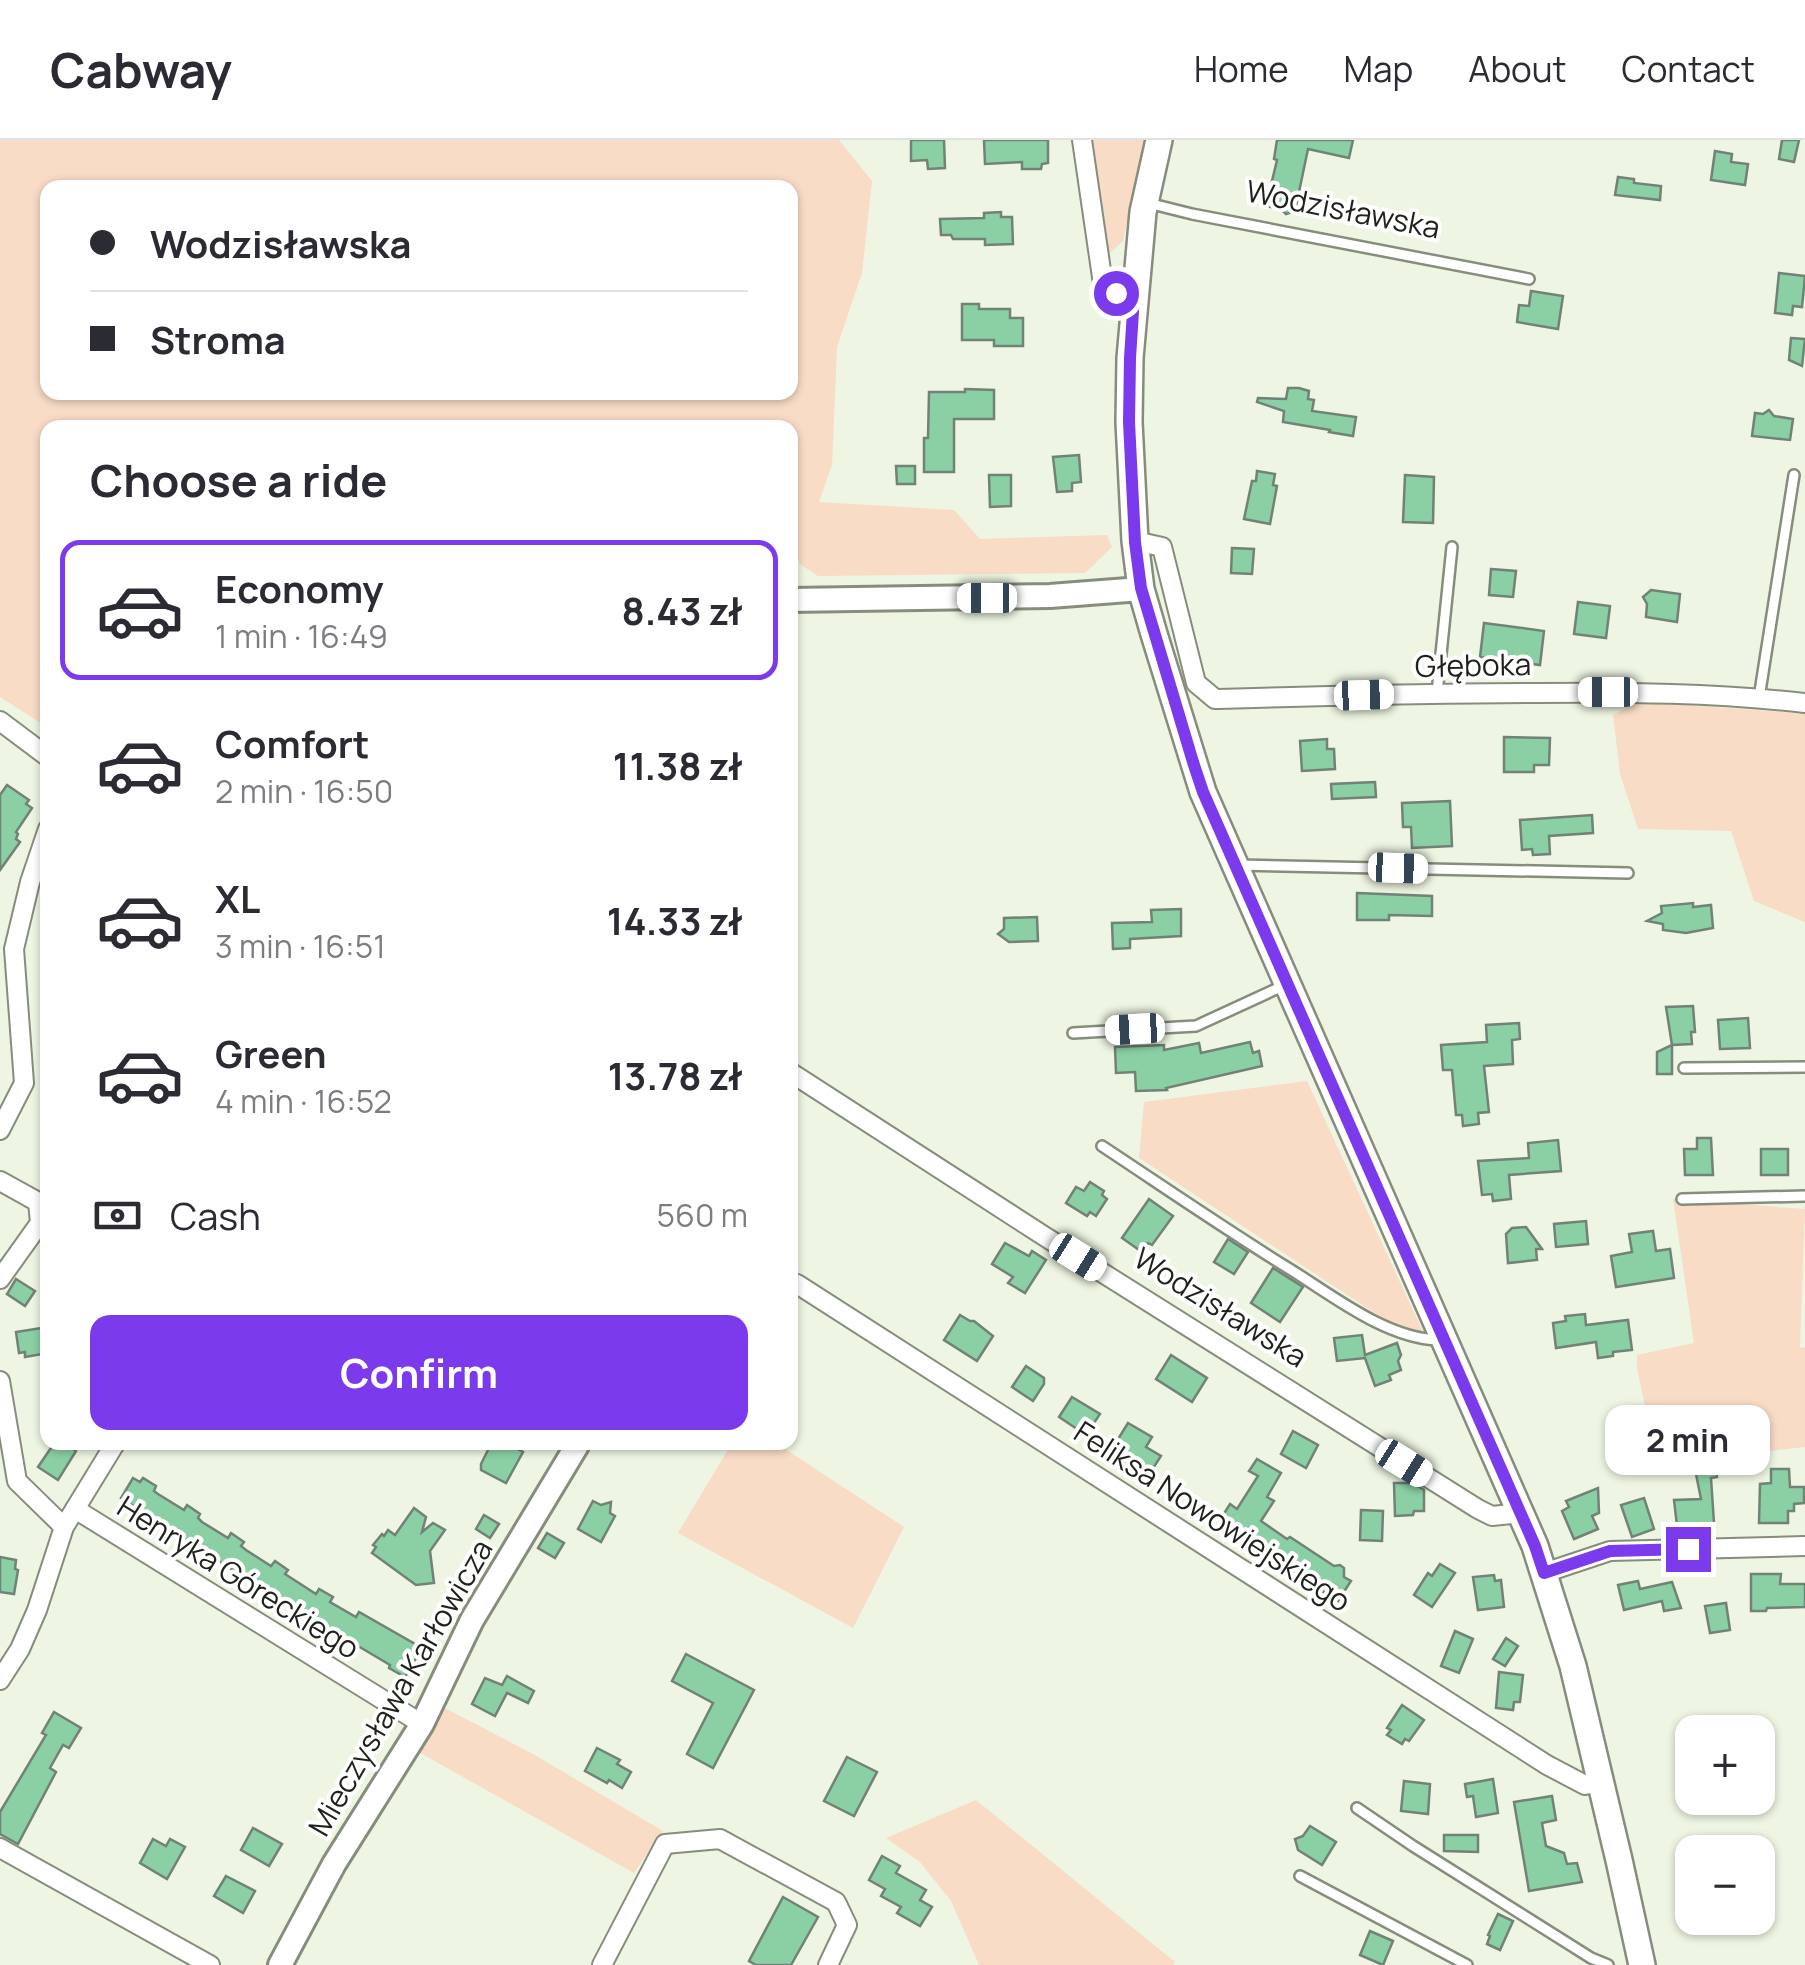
<!DOCTYPE html>
<html lang="en">
<head>
<meta charset="utf-8">
<style>
	:root { --surface:#fff; --page:#f7f7f7; --text:#2b2b33; --muted:#7c7c81; --line:#e1e1e2; --accent:#7c3aed }
	body { margin:0; font-family:Manrope,sans-serif; background:var(--page); color:var(--text); height:100vh; display:flex; flex-direction:column; font-size:38px; white-space:nowrap }
	* { box-sizing:border-box; margin:0 }
	p { font-size:32px; color:var(--muted) }
	.icon { flex:none; width:55px; height:55px; fill:none; stroke:currentColor; stroke-width:2; stroke-linecap:round; stroke-linejoin:round }
	.map { position:relative; flex:1; overflow:hidden }
	.details { position:absolute; left:40px; top:280px; width:758px; height:1030px; display:flex; flex-direction:column; background:var(--surface); border-radius:20px; box-shadow:0 2px 8px #0004 }
	.details>* { flex:none }
	.hud { position:absolute; left:40px; top:40px; width:758px; height:220px; border-radius:20px; box-shadow:0 2px 8px #0004; display:grid; align-content:center; height:220px; padding:0 50px; background:var(--surface) }
	.fabs { position:absolute; left:1675px; top:1575px; display:grid; gap:20px }
	.fabs a { display:grid; place-items:center; width:100px; height:100px; border-radius:20px; background:var(--surface); box-shadow:0 2px 8px #0004; font-size:50px }
	.end { position:absolute; width:45px; height:45px; margin:-22px; border:12px solid #7c3aed; background:#fff; box-shadow:0 0 0 5px #fff }
	.from { border-radius:50% }
	.bubble { position:absolute; height:70px; border-radius:20px; background:var(--surface); box-shadow:0 2px 8px #0004; font-size:32px; font-weight:700; line-height:70px; text-align:center }
	.car { position:absolute; width:30px; height:60px; margin:-30px -15px; border-radius:12px; box-shadow:0 0 8px 2px #0007; background:linear-gradient(#fff 24%,#345 0 40%,#fff 0 76%,#345 0 86%,#fff 0) }
	.hud b { display:flex; align-items:center; gap:35px; height:95px; font-size:38px }
	.hud b+b { border-top:2px solid var(--line) }
	.hud i { width:25px; height:25px; background:var(--text) }
	ul { padding:0; list-style:none }
	li { display:flex; align-items:center; gap:30px; height:140px; margin:0 20px 15px; padding:0 30px; border:5px solid transparent; border-radius:20px }
	li div { flex:1 }
	li b { display:block; font-size:38px }
	li em { font-style:normal; font-weight:700 }
	li.on { border-color:var(--accent) }
	li>.icon { width:90px; height:90px; stroke-width:1.5 }
	h2 { padding:0 50px; font-size:45px; line-height:120px }
	.pay { display:flex; align-items:center; gap:25px; height:110px; padding:0 50px; font-size:38px }
	.pay p { margin-inline-start:auto }
	.cta { display:flex; gap:20px; margin-top:auto; padding:20px 50px }
	.cta a { flex:1; height:115px; border-radius:20px; background:var(--accent); color:#fff; font-size:40px; font-weight:700; line-height:115px; text-align:center }
	header { display:flex; align-items:center; gap:60px; box-sizing:border-box; height:140px; padding:0 50px; background:var(--surface); border-bottom:2px solid var(--line) }
	header strong { font-size:48px }
	nav { display:flex; gap:55px; margin-inline-start:auto; font-size:35px }
	.map>svg:first-child { display:block }
</style>
</head>
<body>
<header>
<strong>Cabway</strong>
<nav><a>Home</a><a>Map</a><a>About</a><a>Contact</a></nav>
</header>
<div class="map">
<svg width="1805" height="1825" viewBox="0 0 1805 1825">
	<rect width="100%" height="100%" fill="#eef5e2"/>
	<g fill="#f8dcc6" fill-rule="evenodd">
		<path d="M0,0H839L872,41L862,133L837,207L832,325L819,362L954,370L980,399L1107,395L1112,407L1085,433L818,436L800,424L790,402V288H48L47,587L0,557ZM48,48H790V252H48Z"/>
		<polygon points="1088,0 1144,0 1123,101 1102,120"/>
		<polygon points="1640,561 1805,574 1805,782 1754,761 1731,691 1638,689 1620,634 1613,575"/>
		<polygon points="1307,941 1423,1192 1390,1183 1139,1018 1144,962"/>
		<polygon points="1673,1059 1805,1069 1800,1207 1805,1208 1805,1307 1657,1323 1637,1228 1637,1215 1694,1203"/>
		<polygon points="732,1303 776,1303 904,1387 853,1488 678,1393"/>
		<polygon points="439,1565 533,1614 663,1691 634,1733 415,1610"/>
		<polygon points="976,1660 1175,1822 1173,1825 979,1825 951,1761 920,1722 886,1698"/>
	</g>
	<g fill="#8ad0a4" stroke="#718277" stroke-width="2.5">
		<polygon points="911,0 944,0 945,28 928,29 927,20 911,21"/>
		<polygon points="984,0 1048,0 1048,23 1042,24 1041,29 1022,29 1022,22 985,24"/>
		<polygon points="1277,0 1353,0 1349,18 1308,9 1295,71 1286,74 1281,69 1266,66 1277,20 1274,19"/>
		<polygon points="1782,0 1799,0 1794,22 1779,19"/>
		<polygon points="1715,11 1732,14 1731,22 1748,24 1745,45 1711,40"/>
		<polygon points="1618,37 1634,39 1634,43 1661,46 1660,60 1615,55"/>
		<polygon points="1001,72 1001,77 1012,77 1013,104 985,105 985,99 953,99 951,95 941,95 940,79 984,78 984,73"/>
		<polygon points="1779,133 1805,136 1802,167 1793,166 1792,175 1775,173"/>
		<polygon points="1531,151 1563,156 1558,189 1517,182 1519,165 1529,166"/>
		<polygon points="962,164 979,164 979,169 1010,169 1010,178 1023,178 1023,206 994,206 994,200 962,200"/>
		<polygon points="1791,198 1805,199 1802,226 1789,220"/>
		<polygon points="1288,248 1299,248 1309,251 1308,259 1314,260 1312,271 1356,277 1353,296 1329,292 1330,290 1283,282 1284,271 1257,262 1258,258 1286,259"/>
		<polygon points="965,249 994,250 994,279 954,279 954,332 924,332 924,298 928,298 929,252 965,252"/>
		<polygon points="1769,270 1774,276 1793,279 1790,300 1752,296 1755,273 1763,274"/>
		<polygon points="1079,315 1081,342 1072,343 1072,351 1057,352 1053,317"/>
		<polygon points="896,326 915,326 915,344 897,344"/>
		<polygon points="1257,331 1275,334 1273,345 1277,346 1270,384 1244,379 1252,341 1256,341"/>
		<polygon points="989,335 1011,335 1011,366 990,367"/>
		<polygon points="1405,335 1434,337 1433,383 1403,382"/>
		<polygon points="1232,408 1254,409 1252,434 1231,433"/>
		<polygon points="1491,429 1516,431 1513,457 1489,455"/>
		<polygon points="1651,450 1680,454 1677,482 1646,477 1647,464 1643,457"/>
		<polygon points="1578,462 1610,466 1606,498 1574,494"/>
		<polygon points="1484,483 1544,491 1540,525 1480,517"/>
		<polygon points="1504,597 1550,598 1549,625 1534,625 1534,632 1504,632"/>
		<polygon points="1327,599 1327,609 1334,609 1335,629 1302,631 1300,601"/>
		<polygon points="1375,642 1376,657 1332,659 1331,644"/>
		<polygon points="7,645 29,660 26,664 32,668 16,692 18,694 16,699 20,702 0,730 0,655"/>
		<polygon points="1450,661 1452,706 1412,708 1411,687 1403,687 1402,663"/>
		<polygon points="1592,675 1593,693 1549,696 1550,714 1533,715 1532,709 1522,710 1520,680"/>
		<polygon points="1357,753 1432,756 1432,776 1389,775 1389,780 1357,780"/>
		<polygon points="1693,763 1693,767 1711,765 1713,788 1686,793 1663,790 1663,784 1647,781 1662,773 1661,766"/>
		<polygon points="1181,769 1181,796 1130,799 1130,808 1113,809 1112,783 1152,782 1151,770"/>
		<polygon points="1037,777 1038,801 1009,802 998,794 1004,789 1004,778"/>
		<polygon points="1693,866 1695,892 1691,892 1692,904 1672,905 1672,934 1657,934 1657,912 1672,905 1666,867"/>
		<polygon points="1748,878 1750,908 1720,909 1718,880"/>
		<polygon points="1519,883 1520,899 1512,900 1513,924 1484,926 1489,972 1478,973 1479,984 1463,986 1462,975 1456,975 1452,930 1443,930 1441,905 1487,902 1486,885"/>
		<polygon points="1250,902 1253,913 1259,911 1262,926 1166,948 1167,950 1136,951 1135,932 1116,933 1115,907 1164,905 1164,910 1199,903 1201,913"/>
		<polygon points="1697,998 1711,998 1713,1035 1685,1035 1684,1009 1697,1009"/>
		<polygon points="1558,1000 1561,1031 1509,1035 1511,1059 1493,1061 1492,1054 1482,1055 1478,1021 1529,1018 1528,1003"/>
		<rect x="1761" y="1009" width="27" height="26"/>
		<polygon points="1090,1042 1104,1051 1102,1055 1107,1059 1096,1076 1090,1072 1087,1076 1066,1063 1076,1047 1084,1051"/>
		<polygon points="1149,1059 1173,1076 1152,1105 1148,1103 1142,1112 1122,1098"/>
		<polygon points="1586,1081 1588,1104 1556,1107 1554,1084"/>
		<polygon points="1526,1087 1542,1109 1536,1109 1537,1120 1508,1123 1506,1094 1512,1088"/>
		<polygon points="1653,1091 1656,1111 1670,1109 1674,1138 1616,1147 1611,1116 1632,1112 1629,1094"/>
		<polygon points="1228,1099 1248,1112 1234,1134 1214,1122"/>
		<polygon points="1005,1103 1029,1116 1032,1111 1046,1120 1025,1153 1008,1143 1013,1137 992,1124"/>
		<polygon points="1273,1128 1303,1147 1280,1182 1251,1163"/>
		<polygon points="16,1139 35,1151 25,1166 7,1154"/>
		<polygon points="1585,1174 1586,1185 1628,1180 1632,1210 1613,1212 1613,1216 1598,1218 1596,1202 1556,1208 1553,1183 1566,1181 1565,1176"/>
		<polygon points="960,1175 970,1181 974,1181 993,1196 977,1221 944,1200"/>
		<polygon points="48,1187 48,1213 25,1217 25,1212 19,1213 16,1192"/>
		<polygon points="1362,1195 1365,1215 1397,1203 1401,1215 1398,1221 1401,1230 1389,1235 1391,1240 1375,1246 1365,1218 1337,1221 1334,1198"/>
		<polygon points="1171,1215 1207,1238 1192,1262 1156,1239"/>
		<polygon points="1026,1226 1044,1238 1044,1244 1033,1261 1012,1247"/>
		<polygon points="1072,1257 1100,1274 1086,1295 1059,1277"/>
		<polygon points="1128,1283 1152,1297 1146,1307 1161,1316 1148,1336 1110,1312"/>
		<polygon points="1293,1291 1318,1305 1306,1328 1281,1314"/>
		<polygon points="55,1302 63,1302 76,1311 58,1340 38,1327"/>
		<polygon points="492,1302 505,1302 523,1312 506,1343 481,1330 481,1324"/>
		<polygon points="1713,1315 1717,1337 1711,1338 1714,1383 1677,1386 1674,1360 1701,1359 1693,1319"/>
		<polygon points="1257,1319 1281,1333 1267,1357 1274,1361 1261,1381 1287,1399 1290,1397 1334,1426 1340,1425 1344,1428 1344,1437 1351,1441 1338,1461 1273,1421 1275,1419 1267,1413 1268,1412 1220,1380 1230,1364 1237,1369 1258,1336 1249,1331"/>
		<polygon points="1771,1329 1789,1329 1790,1347 1804,1347 1804,1363 1794,1364 1794,1371 1788,1371 1788,1383 1759,1383 1760,1344 1771,1343"/>
		<polygon points="133,1338 140,1342 143,1338 156,1346 154,1351 158,1354 184,1370 187,1365 200,1374 198,1378 202,1382 228,1398 231,1393 244,1402 241,1406 246,1410 271,1426 275,1421 288,1430 285,1434 316,1454 319,1449 333,1457 330,1462 356,1477 359,1472 422,1508 405,1537 389,1528 390,1525 267,1452 121,1358"/>
		<polygon points="1394,1343 1413,1343 1424,1350 1424,1371 1414,1371 1413,1375 1395,1376"/>
		<polygon points="1598,1348 1599,1373 1592,1376 1598,1389 1574,1399 1562,1371 1569,1367 1566,1361"/>
		<polygon points="1644,1358 1654,1389 1632,1397 1621,1365"/>
		<polygon points="593,1361 601,1365 611,1362 610,1373 615,1376 601,1402 578,1389"/>
		<polygon points="414,1368 426,1377 422,1392 433,1383 445,1390 430,1411 434,1443 416,1445 372,1413 376,1407 373,1405 382,1394 384,1396 388,1390 395,1395"/>
		<polygon points="1361,1370 1383,1371 1382,1401 1360,1400"/>
		<polygon points="484,1375 499,1384 490,1398 476,1389"/>
		<polygon points="547,1393 564,1403 555,1418 538,1408"/>
		<polygon points="0,1417 16,1420 15,1429 18,1430 14,1454 0,1452"/>
		<polygon points="1440,1424 1455,1433 1432,1467 1414,1455 1428,1433 1432,1436"/>
		<polygon points="1751,1434 1781,1434 1780,1444 1805,1444 1805,1467 1767,1468 1766,1471 1751,1471"/>
		<polygon points="1494,1435 1495,1441 1501,1440 1504,1467 1478,1470 1473,1437"/>
		<polygon points="1638,1441 1640,1449 1672,1442 1681,1468 1664,1471 1662,1461 1624,1470 1618,1445"/>
		<polygon points="1726,1463 1730,1490 1710,1493 1705,1466"/>
		<polygon points="1455,1491 1473,1499 1459,1533 1441,1526"/>
		<polygon points="1506,1498 1518,1506 1505,1526 1493,1519"/>
		<polygon points="686,1514 754,1550 713,1628 687,1614 713,1563 672,1541"/>
		<polygon points="1499,1532 1523,1535 1520,1562 1514,1562 1513,1570 1496,1568"/>
		<polygon points="507,1536 534,1551 528,1563 507,1553 495,1576 472,1564 485,1538 502,1545"/>
		<polygon points="1402,1565 1424,1580 1409,1601 1405,1599 1402,1604 1387,1595 1391,1590 1387,1588"/>
		<polygon points="54,1572 81,1588 69,1608 63,1605 50,1628 56,1632 18,1704 0,1694 0,1672 46,1595 42,1593"/>
		<polygon points="597,1608 620,1620 617,1624 631,1632 622,1648 609,1640 607,1643 585,1631"/>
		<polygon points="847,1617 877,1632 854,1676 824,1661"/>
		<polygon points="1493,1639 1498,1673 1476,1677 1473,1656 1467,1657 1465,1644"/>
		<polygon points="1404,1641 1430,1644 1428,1674 1401,1671"/>
		<polygon points="1552,1656 1556,1680 1542,1683 1546,1706 1564,1713 1567,1724 1577,1723 1582,1742 1529,1751 1514,1662"/>
		<polygon points="1310,1686 1336,1702 1322,1725 1298,1710 1295,1699 1303,1696"/>
		<polygon points="253,1688 282,1704 269,1726 241,1710"/>
		<polygon points="1444,1695 1478,1695 1478,1712 1444,1711"/>
		<polygon points="153,1699 166,1706 170,1699 185,1707 167,1739 140,1723"/>
		<polygon points="882,1716 900,1726 896,1733 926,1750 920,1760 932,1767 920,1786 897,1773 901,1767 881,1756 885,1749 869,1740"/>
		<polygon points="226,1736 255,1751 243,1773 214,1756"/>
		<polygon points="783,1757 818,1777 791,1825 756,1825 749,1821"/>
		<polygon points="1498,1774 1513,1781 1500,1810 1487,1804 1490,1796 1488,1795"/>
		<polygon points="1370,1791 1393,1801 1383,1825 1360,1815"/>
	</g>
	<g fill="none" stroke-linecap="round" stroke-linejoin="round">
		<g stroke="#868d7c" stroke-width="14">
			<g id="service">
				<polyline points="1148,63 1192,74 1529,139"/>
				<polyline points="1437,553 1452,407"/>
				<polyline points="1759,558 1794,335"/>
				<polyline points="1238,725 1628,733"/>
				<polyline points="1073,893 1196,886 1285,845"/>
				<polyline points="1684,928 1805,927"/>
				<path d="M1102,1006C1164,1047 1225,1089 1288,1128C1332,1155 1385,1198 1438,1200"/>
				<polyline points="1682,1059 1805,1056"/>
				<polyline points="1357,1668 1413,1706 1591,1818 1608,1825"/>
				<polyline points="1300,1736 1467,1825"/>
			</g>
		</g>
		<g stroke="#868d7c" stroke-width="22">
			<g id="minor">
				<polyline points="1082,0 1103,144 1116,153 1134,156"/>
				<path d="M1135,401L1162,407L1196,543L1215,559C1323,556 1430,553 1537,553C1627,552 1716,553 1805,563"/>
				<polyline points="0,581 48,617"/>
				<polyline points="790,932 1044,1096 1478,1369 1492,1376 1521,1373"/>
				<polyline points="0,990 24,943 14,809 30,742 48,689"/>
				<polyline points="0,1041 38,1062 40,1083 0,1139"/>
				<polyline points="797,1144 1547,1625 1585,1645 1601,1642"/>
				<polyline points="0,1241 17,1341 64,1387"/>
				<polyline points="75,1369 422,1584"/>
				<polyline points="1544,1433 1610,1411 1805,1406"/>
				<polyline points="0,1540 20,1509 37,1470 64,1387 116,1302"/>
				<polyline points="0,1708 210,1825"/>
				<polyline points="602,1825 665,1704 720,1699 836,1762 847,1785 828,1825"/>
			</g>
		</g>
		<g stroke="#868d7c" stroke-width="28">
			<g id="tertiary">
				<polyline points="790,460 1050,456 1141,449"/>
				<polyline points="280,1825 334,1724 422,1584 472,1480 579,1302"/>
			</g>
		</g>
		<g stroke="#868d7c" stroke-width="30">
			<polyline id="secondary" points="1159,0 1143,72 1130,218 1129,282 1135,401 1141,449 1154,494 1203,652 1535,1406 1573,1526 1619,1720 1642,1825"/>
		</g>
		<use href="#service" stroke="#fff" stroke-width="9"/>
		<use href="#minor" stroke="#fff" stroke-width="18"/>
		<use href="#tertiary" stroke="#fff" stroke-width="22"/>
		<use href="#secondary" stroke="#fff" stroke-width="25"/>
	</g>
	<g fill="none" stroke-linecap="round" stroke-linejoin="round">
		<polyline stroke="#7c3aed" stroke-width="12" points="1116,153 1134,156 1130,218 1129,282 1135,402 1141,448 1193,622 1203,652 1535,1406 1544,1433 1610,1411 1688,1409"/>
	</g>
	<g text-anchor="middle" stroke-width="8" stroke-linejoin="round" paint-order="stroke">
		<g font-size="30" fill="#1f221b" stroke="#fff">
			<text transform="translate(1343 70) rotate(11)" y="10">Wodzisławska</text>
			<text transform="translate(1473 526) rotate(-1)" y="10">Głęboka</text>
			<text transform="translate(1220 1168) rotate(32)" y="10">Wodzisławska</text>
			<text transform="translate(1212 1377) rotate(33)" y="10">Feliksa Nowowiejskiego</text>
			<text transform="translate(238 1438) rotate(32)" y="10">Henryka Góreckiego</text>
			<text transform="translate(401 1548) rotate(-60)" y="10">Mieczysława Karłowicza</text>
		</g>
	</g>
</svg>
<div class="fabs">
<a>+</a>
<a>−</a>
</div>
<i class="end from" style="left:1116px;top:153px"></i>
<i class="end" style="left:1688px;top:1409px"></i>
<div class="bubble" style="left:1605px;top:1265px;width:165px">2 min</div>
<i class="car" style="left:987px;top:458px;rotate:270deg"></i>
<i class="car" style="left:1608px;top:552px;rotate:270deg"></i>
<i class="car" style="left:1364px;top:555px;rotate:88deg"></i>
<i class="car" style="left:1398px;top:728px;rotate:92deg"></i>
<i class="car" style="left:1135px;top:889px;rotate:267deg"></i>
<i class="car" style="left:1078px;top:1117px;rotate:122deg"></i>
<i class="car" style="left:1404px;top:1323px;rotate:122deg"></i>
<div class="hud">
<b><i class="from"></i>Wodzisławska</b>
<b><i></i>Stroma</b>
</div>
<section class="details">
<h2>Choose a ride</h2>
<ul>
<li class="on"><svg class="icon" aria-label="car" viewBox="0 0 24 24"><path d="M5 17H2v-5l4-1 3-4h7l3 4 3 1v5h-3M9 17h6M6 11h13"/><circle cx="7" cy="17" r="2"/><circle cx="17" cy="17" r="2"/></svg><div><b>Economy</b><p>1 min · 16:49</p></div><em>8.43 zł</em></li>
<li><svg class="icon" aria-label="car" viewBox="0 0 24 24"><path d="M5 17H2v-5l4-1 3-4h7l3 4 3 1v5h-3M9 17h6M6 11h13"/><circle cx="7" cy="17" r="2"/><circle cx="17" cy="17" r="2"/></svg><div><b>Comfort</b><p>2 min · 16:50</p></div><em>11.38 zł</em></li>
<li><svg class="icon" aria-label="car" viewBox="0 0 24 24"><path d="M5 17H2v-5l4-1 3-4h7l3 4 3 1v5h-3M9 17h6M6 11h13"/><circle cx="7" cy="17" r="2"/><circle cx="17" cy="17" r="2"/></svg><div><b>XL</b><p>3 min · 16:51</p></div><em>14.33 zł</em></li>
<li><svg class="icon" aria-label="car" viewBox="0 0 24 24"><path d="M5 17H2v-5l4-1 3-4h7l3 4 3 1v5h-3M9 17h6M6 11h13"/><circle cx="7" cy="17" r="2"/><circle cx="17" cy="17" r="2"/></svg><div><b>Green</b><p>4 min · 16:52</p></div><em>13.78 zł</em></li>
</ul>
<div class="pay"><svg class="icon" aria-label="cash" viewBox="0 0 24 24"><path d="M3 7h18v10H3z"/><circle cx="12" cy="12" r="2"/></svg>Cash<p>560 m</p></div>
<div class="cta"><a>Confirm</a></div>
</section>
</div>
</body>
</html>
